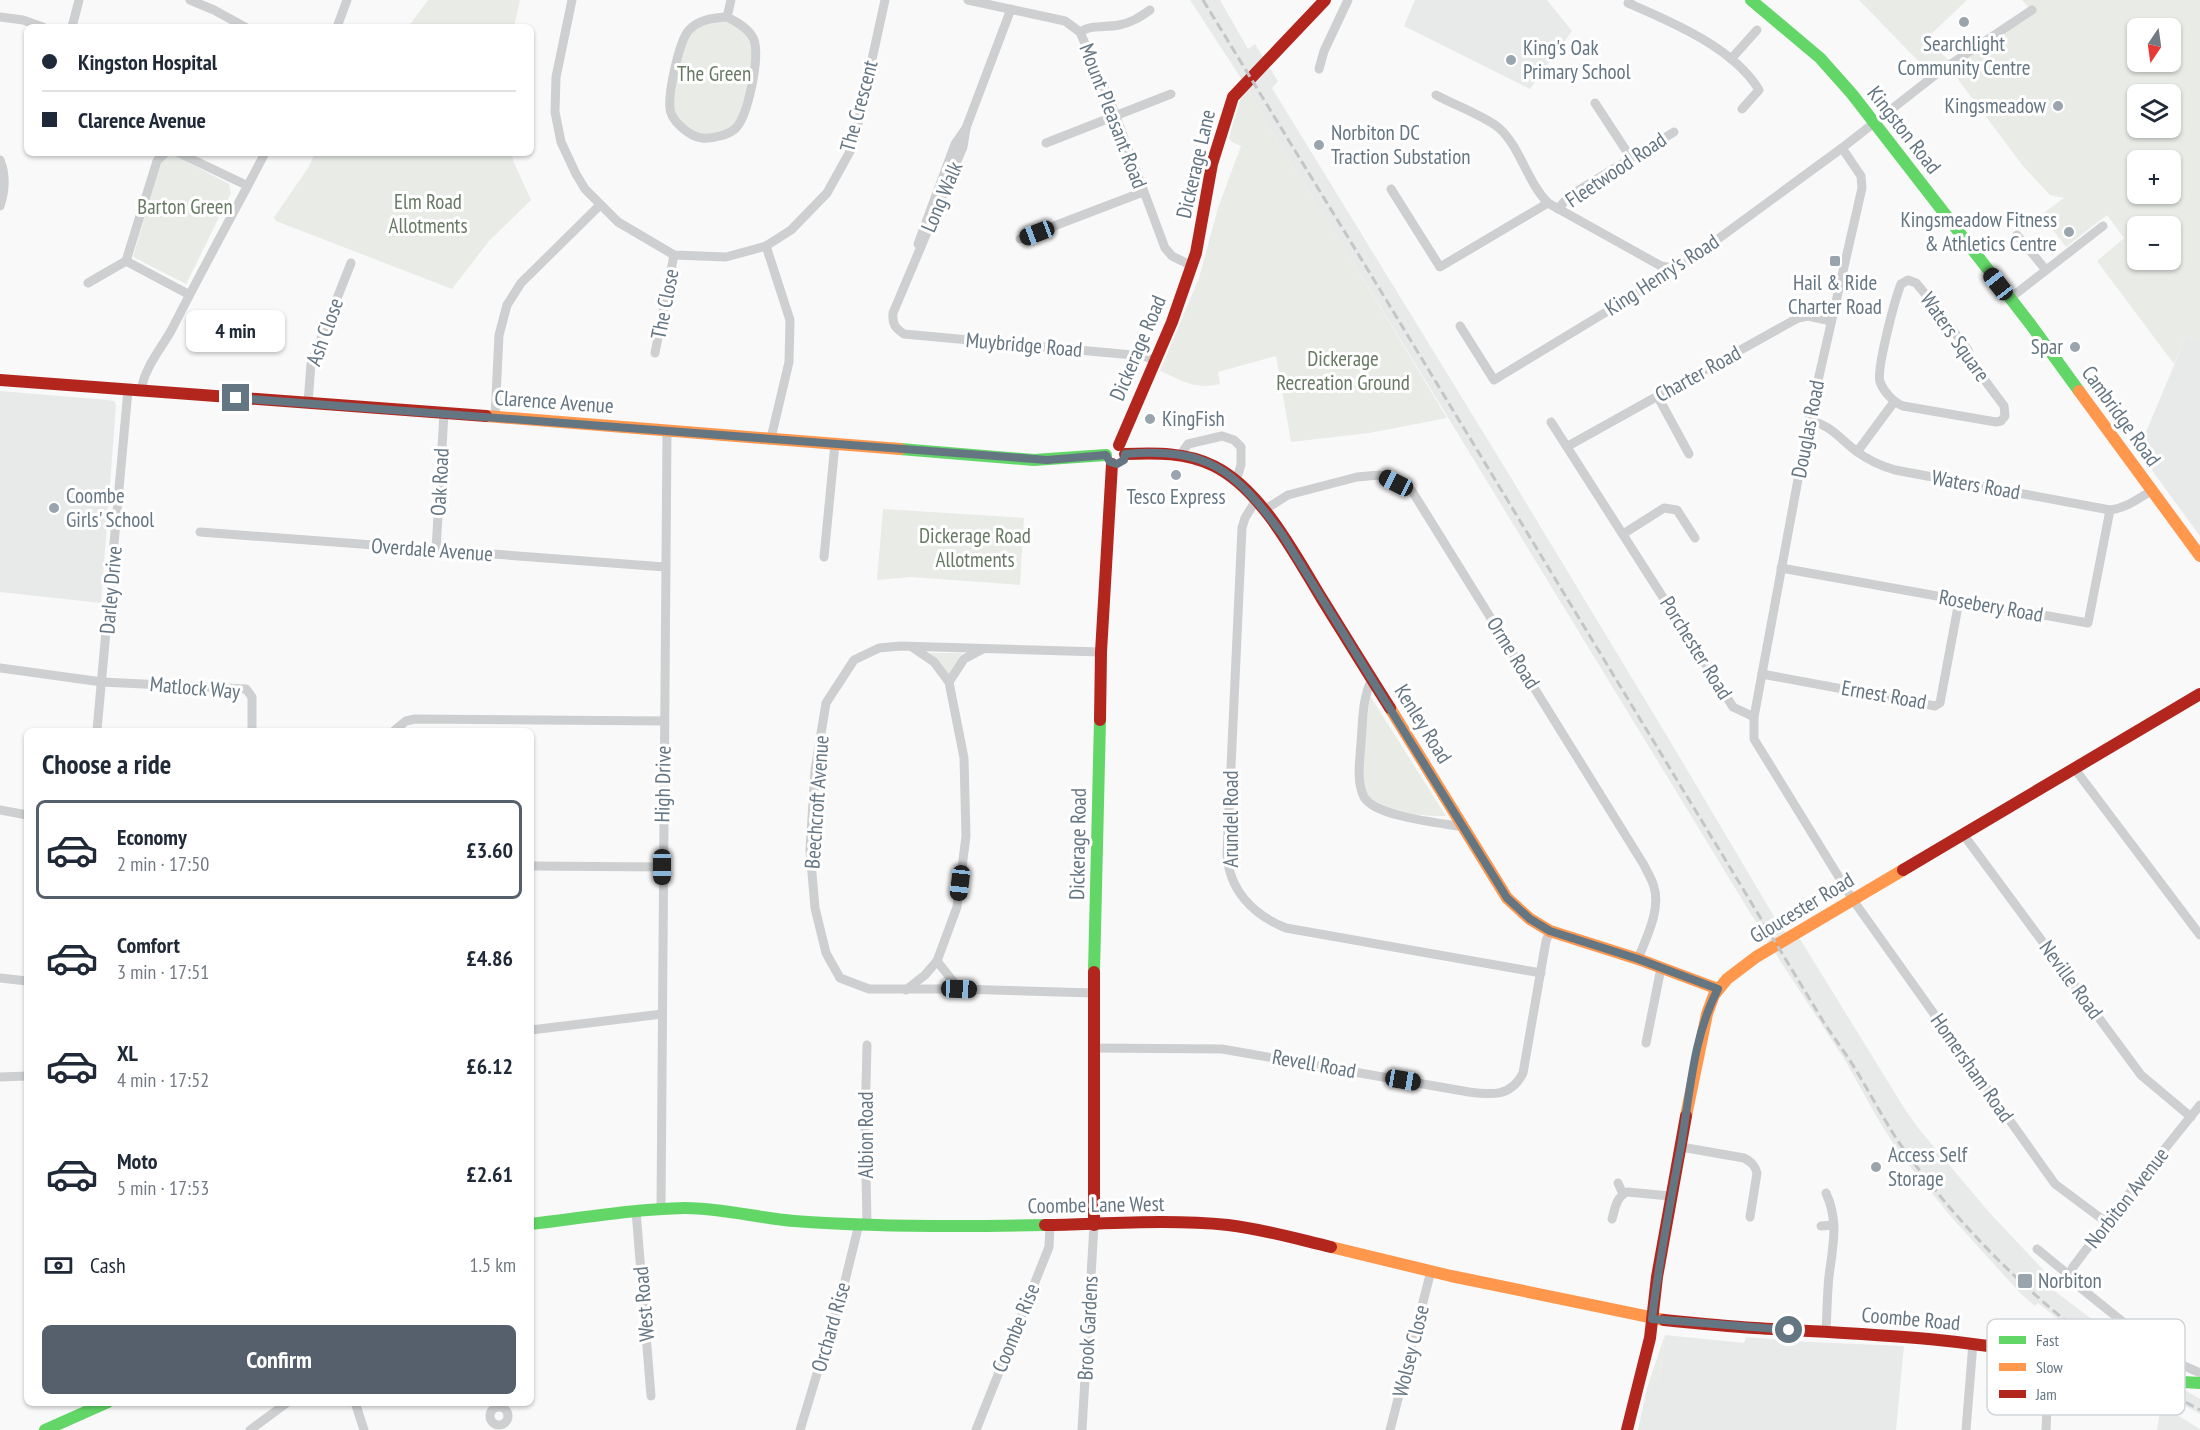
<!DOCTYPE html>
<html lang="en">
<head>
<meta charset="utf-8">
<style>
	:root { --surface:#fff; --page:#f6f6f7; --text:#1f2937; --muted:#747a83; --line:#e0e1e3; --accent:#56606c }
	body { margin:0; font-family:"PT Sans Narrow",sans-serif; background:var(--page); color:var(--text); height:100vh; display:flex; flex-direction:column; font-size:22px; white-space:nowrap }
	* { box-sizing:border-box; margin:0 }
	p { font-size:20px; color:var(--muted) }
	.icon { flex:none; width:33px; height:33px; fill:none; stroke:currentColor; stroke-width:2; stroke-linecap:round; stroke-linejoin:round }
	.map { position:relative; flex:1; overflow:hidden }
	.details { position:absolute; left:24px; top:728px; width:510px; height:678px; display:flex; flex-direction:column; background:var(--surface); border-radius:9px; box-shadow:0 2px 4px #0004 }
	.details>* { flex:none }
	.guide { position:absolute; left:24px; top:24px; width:510px; height:132px; border-radius:9px; box-shadow:0 2px 4px #0004; display:grid; align-content:center; height:132px; padding:0 18px; background:var(--surface) }
	.needle { width:39px; rotate:193deg }
	.fabs { position:absolute; left:2127px; top:18px; display:grid; gap:12px }
	.fabs a { display:grid; place-items:center; width:54px; height:54px; border-radius:9px; background:var(--surface); box-shadow:0 2px 4px #0004; font-size:30px }
	.end { position:absolute; width:27px; height:27px; margin:-14px; border:8px solid #657683; background:#fff; box-shadow:0 0 0 3px #fff }
	.from { border-radius:50% }
	.bubble { position:absolute; height:42px; border-radius:9px; background:var(--surface); box-shadow:0 2px 4px #0004; font-size:20px; font-weight:700; line-height:42px; text-align:center }
	.car { position:absolute; width:18px; height:36px; margin:-18px -9px; border-radius:8px; box-shadow:0 0 4px 2px #0007; background:linear-gradient(#222 24%,#8ab4d8 0 40%,#222 0 76%,#8ab4d8 0 86%,#222 0) }
	.guide b { display:flex; align-items:center; gap:21px; height:57px; font-size:22px }
	.guide b+b { border-top:2px solid var(--line) }
	.guide i { width:15px; height:15px; background:var(--text) }
	ul { padding:0; list-style:none }
	li { display:flex; align-items:center; gap:18px; height:99px; margin:0 12px 9px; padding:0 6px; border:3px solid transparent; border-radius:9px }
	li div { flex:1 }
	li b { display:block; font-size:22px }
	li em { font-style:normal; font-weight:700 }
	li.on { border-color:var(--accent) }
	li>.icon { width:54px; height:54px; stroke-width:1.5 }
	h2 { padding:0 18px; font-size:27px; line-height:72px }
	.pay { display:flex; align-items:center; gap:15px; height:66px; padding:0 18px; font-size:22px }
	.pay p { margin-inline-start:auto }
	.action { display:flex; gap:12px; margin-top:auto; padding:12px 18px }
	.action a { flex:1; height:69px; border-radius:9px; background:var(--accent); color:#fff; font-size:24px; font-weight:700; line-height:69px; text-align:center }
	.map>svg:first-child { display:block }
</style>
</head>
<body>
<div class="map">
<svg width="2200" height="1430" viewBox="0 0 2200 1430">
	<rect width="100%" height="100%" fill="#f9f9f9"/>
	<g fill="#e8e9e9">
		<polygon points="1190,0 1220,0 1248,49 1255,44 1278,81 1272,88 1502,463 1673,746 1782,930 1800,939 1906,1111 1919,1129 1988,1211 2051,1278 2052,1289 2142,1357 2130,1369 2127,1371 2084,1340 2038,1303 2035,1306 2021,1294 1952,1218 1900,1154 1879,1121 1846,1062 1768,942 1347,252 1286,156 1248,89"/>
		<polygon points="1415,0 1547,0 1572,31 1530,89 1404,26"/>
		<polygon points="2186,337 2200,341 2200,536 2138,451"/>
		<polygon points="0,391 108,400 114,401 116,405 101,603 0,592"/>
		<polygon points="1665,1335 1744,1343 1746,1337 1810,1342 1904,1346 1896,1430 1638,1430 1647,1388 1660,1377"/>
		<polygon points="2173,1389 2183,1389 2200,1399 2200,1414 2158,1391"/>
		<polygon points="2161,1405 2200,1429 2200,1430 2157,1430"/>
	</g>
	<g fill="#e8ebe6" fill-rule="evenodd">
		<polygon points="428,0 520,0 514,27 408,27"/>
		<polygon points="1859,0 1967,0 1927,38 1949,61 1929,72"/>
		<path d="M2022,0H2200V341L2186,337L2174,364L2097,261L2124,238L2107,215L2066,247L2041,215L2064,198L2050,195L2023,166L1951,70L2034,13ZM2138,28H2170V62H2138ZM2138,94H2170V128H2138ZM2138,160H2170V194H2138ZM2138,226H2170V260H2138Z"/>
		<polygon points="727,17 754,39 756,61 735,129 700,138 671,114 681,46 689,30"/>
		<path d="M1248,89L1286,156L1347,252L1447,418L1369,433L1291,442L1276,356L1218,372L1220,384C1194,390 1184,381 1160,371L1199,278L1218,208L1241,146L1232,142L1229,138L1240,100Z"/>
		<polygon points="315,153 511,153 515,165 531,200 489,241 452,289 276,221 274,217 277,213 308,168"/>
		<polygon points="167,156 176,156 229,184 231,193 186,284 133,257 160,165"/>
		<polygon points="883,509 1024,518 1020,585 911,577 877,580"/>
		<polygon points="930,653 962,653 949,675"/>
		<path d="M1370,696L1446,816C1427,816 1379,814 1368,797C1357,780 1368,717 1370,696Z"/>
		<polygon points="1665,1335 1660,1377 1647,1388"/>
	</g>
	<g fill="none" stroke-linecap="round" stroke-linejoin="round">
		<g stroke="#cecfd0" stroke-width="9">
			<polyline points="190,0 214,10 245,27"/>
			<polyline points="572,0 556,77 555,112 561,142 576,174 585,189 618,222 674,255 726,257 766,246 791,230 827,193 853,146 885,0"/>
			<polyline points="968,0 1065,21 1080,32 1112,106 1165,248 1172,256 1190,265"/>
			<path d="M1630,0L1628,3C1672,22 1734,48 1759,90L1742,109"/>
			<polyline points="0,17 23,20 43,27"/>
			<path d="M727,17C737,22 750,29 754,40C760,58 748,115 736,128C729,135 712,139 702,138C691,137 675,124 671,113C666,99 679,41 689,30C699,19 714,18 727,17Z"/>
			<polyline points="727,17 731,0"/>
			<polyline points="72,27 79,0"/>
			<polyline points="337,27 347,0"/>
			<path d="M1080,32C1092,24 1105,28 1119,25C1131,23 1140,17 1150,10"/>
			<polyline points="1731,59 1757,30"/>
			<polyline points="1319,69 1324,51 1348,0"/>
			<path d="M1436,95C1454,105 1483,115 1499,128C1521,148 1527,182 1548,203L1661,266L1677,269"/>
			<polyline points="1595,103 1631,158"/>
			<path d="M966,128L963,147L893,313C892,324 895,328 904,334L1144,356L1154,360"/>
			<polyline points="1046,143 1171,94"/>
			<polyline points="1842,148 1861,176 1862,188 1809,420 1754,717 1754,739 1853,900 2055,1184 2106,1222"/>
			<polyline points="179,153 246,185"/>
			<path d="M0,160C6,175 5,191 0,206"/>
			<polyline points="1391,189 1440,267 1548,203"/>
			<polyline points="1558,209 1569,196 1674,132"/>
			<polyline points="2017,235 2046,270"/>
			<polyline points="1020,239 1143,192"/>
			<polyline points="918,244 955,144 966,128 1011,9"/>
			<polyline points="766,246 790,320 789,362 771,438"/>
			<polyline points="126,261 188,294"/>
			<path d="M1908,280L1916,283L1922,290L1968,350L1972,363L2004,406L2005,416L2001,421L1996,422L1903,406C1893,402 1884,392 1880,382C1876,370 1895,299 1901,284Z"/>
			<polyline points="88,283 126,261 157,161 165,153"/>
			<polyline points="2009,299 2103,226"/>
			<polyline points="1460,326 1494,380 1677,269 1842,148 1939,72 2032,10"/>
			<polyline points="655,353 674,255"/>
			<path d="M141,391C144,368 161,349 172,329C202,270 234,212 265,153"/>
			<polyline points="1658,397 1689,454"/>
			<polyline points="308,403 311,364 351,263"/>
			<polyline points="495,417 499,335 507,305 521,283 600,205"/>
			<path d="M1809,420C1832,426 1839,438 1856,451C1868,460 1881,466 1895,470L2110,510C2126,508 2138,499 2151,491"/>
			<polyline points="1551,422 1733,707 1754,717"/>
			<polyline points="1568,446 1798,318 1808,316 1831,321"/>
			<polyline points="1857,452 1894,402"/>
			<polyline points="1181,454 1188,444 1222,436 1234,440 1241,447 1241,465 1236,481"/>
			<path d="M1256,500L1245,518L1242,528L1227,854C1229,890 1253,915 1286,928L1541,973"/>
			<path d="M1264,510L1288,495L1357,477L1380,475L1412,491L1644,865C1647,872 1652,879 1654,887C1661,910 1646,938 1638,959"/>
			<polyline points="200,532 665,567"/>
			<polyline points="1623,534 1664,508 1677,510 1695,538"/>
			<polyline points="436,550 444,413"/>
			<polyline points="824,557 835,444"/>
			<polyline points="1781,568 2088,623 2110,510"/>
			<polyline points="912,647 934,662 949,682 964,758 966,836 957,907 937,961 959,989"/>
			<polyline points="0,668 102,682 246,689 252,697 252,730"/>
			<polyline points="1762,674 1935,706 1940,703 1959,601"/>
			<path d="M1372,679C1362,699 1363,720 1361,743C1360,760 1356,781 1364,797C1375,817 1442,823 1464,827"/>
			<polyline points="949,682 964,659 983,649"/>
			<polyline points="97,730 128,390"/>
			<polyline points="395,730 406,721 415,719 664,721"/>
			<polyline points="2074,768 2200,935"/>
			<polyline points="0,810 27,815"/>
			<polyline points="1963,834 2141,1075 2191,1117"/>
			<polyline points="531,866 662,867"/>
			<polyline points="0,978 27,981"/>
			<polyline points="906,990 925,975 937,961"/>
			<polyline points="1094,993 959,989 869,989 840,978 826,953 815,908 810,850 815,770 826,703 854,660 879,648 901,646 1101,652"/>
			<polyline points="531,1030 662,1014"/>
			<polyline points="1646,1043 1661,968"/>
			<path d="M1094,1048L1222,1049L1469,1092C1492,1095 1511,1097 1523,1073L1546,941L1550,931"/>
			<polyline points="0,1077 27,1076"/>
			<path d="M2200,1105C2157,1158 2114,1212 2073,1267C2069,1275 2070,1279 2077,1285L2169,1359L2200,1373"/>
			<path d="M1681,1147L1744,1158C1751,1162 1755,1165 1757,1173L1750,1217"/>
			<polyline points="1618,1183 1623,1194"/>
			<path d="M1826,1193C1839,1221 1833,1246 1829,1276C1827,1295 1827,1314 1826,1332"/>
			<polyline points="661,1209 667,431"/>
			<polyline points="636,1211 651,1396"/>
			<path d="M1612,1219C1615,1209 1616,1197 1627,1192L1670,1196"/>
			<polyline points="867,1224 865,1124 867,1045"/>
			<polyline points="1821,1226 1834,1225"/>
			<polyline points="2037,1249 2070,1276"/>
			<polyline points="355,1402 364,1430"/>
			<circle cx="499" cy="1416" r="9"/>
			<polyline points="250,1430 288,1402"/>
			<polyline points="800,1430 845,1281 859,1224"/>
			<polyline points="976,1430 1049,1247 1050,1225"/>
			<polyline points="1082,1430 1094,1225"/>
			<polyline points="1390,1430 1431,1271"/>
			<polyline points="1966,1430 1973,1343"/>
			<polyline points="2046,1430 2049,1357"/>
		</g>
		<g stroke="#63d668" stroke-width="12">
			<polyline points="1751,0 1820,58 1852,94 2031,325 2079,391"/>
			<polyline points="900,449 1034,460 1106,455"/>
			<polyline points="1094,972 1100,720"/>
			<path d="M531,1224C582,1218 634,1209 685,1208C722,1208 758,1218 794,1221C877,1227 961,1227 1045,1225"/>
			<polyline points="2058,1359 2150,1380 2200,1383"/>
			<polyline points="45,1430 108,1402"/>
		</g>
		<g stroke="#ff974d" stroke-width="12">
			<polyline points="2079,391 2200,556"/>
			<polyline points="486,416 900,449"/>
			<polyline points="1390,708 1507,898 1530,919 1550,931 1638,959 1718,989"/>
			<polyline points="1686,1116 1707,1014 1714,995 1727,979 1756,957 1903,870"/>
			<polyline points="1331,1247 1451,1276 1664,1320"/>
		</g>
		<g stroke="#b3261e" stroke-width="12">
			<polyline points="0,380 486,416"/>
			<polyline points="1119,445 1172,322 1196,253 1212,164 1233,97 1325,0"/>
			<path d="M1125,454C1156,453 1186,452 1214,466C1262,490 1295,555 1322,599C1345,636 1367,672 1390,708"/>
			<polyline points="1100,720 1101,652 1112,464"/>
			<polyline points="1903,870 2200,694"/>
			<path d="M1045,1225C1105,1224 1168,1219 1228,1225C1263,1229 1297,1239 1331,1247"/>
			<polyline points="1094,1225 1094,972"/>
			<path d="M1664,1320C1694,1323 1724,1326 1755,1328C1856,1334 1958,1336 2058,1359"/>
			<polyline points="1627,1430 1650,1338 1657,1277 1686,1116"/>
		</g>
		<path stroke="#c3c5c6" stroke-width="3" stroke-dasharray="9 4.5" stroke-linecap="butt" d="M1203,0L1382,293L1823,1021C1834,1038 1846,1054 1856,1070C1871,1095 1884,1120 1900,1144C1978,1253 2081,1347 2200,1410"/>
	</g>
	<g fill="none" stroke-linecap="round" stroke-linejoin="round">
		<path stroke="#657683" stroke-width="8" d="M236,398L1047,460L1106,455L1110,462L1117,464L1124,460L1125,454C1208,447 1235,470 1282,534L1507,898L1530,919L1550,931L1638,959L1718,989C1693,1036 1690,1094 1681,1146C1670,1204 1659,1260 1652,1319L1789,1330"/>
	</g>
	<g fill="#99a4ac" stroke="#fff" stroke-width="2">
		<circle cx="1964" cy="22" r="6"/>
		<circle cx="1511" cy="60" r="6"/>
		<circle cx="2058" cy="106" r="6"/>
		<circle cx="1319" cy="145" r="6"/>
		<circle cx="2069" cy="232" r="6"/>
		<rect x="1829" y="255" width="12" height="12" rx="3"/>
		<circle cx="2075" cy="347" r="6"/>
		<circle cx="1150" cy="419" r="6"/>
		<circle cx="1176" cy="475" r="6"/>
		<circle cx="54" cy="508" r="6"/>
		<circle cx="1876" cy="1167" r="6"/>
		<rect x="2017" y="1273" width="16" height="16" rx="3"/>
	</g>
	<g text-anchor="middle" stroke-width="6" stroke-linejoin="round" paint-order="stroke">
		<g font-size="21" fill="#657683" stroke="#fff" text-anchor="start">
			<text x="1964" y="51" text-anchor="middle">Searchlight<tspan x="1964" dy="24">Community Centre</tspan></text>
			<text x="1523" y="55">King's Oak<tspan x="1523" dy="24">Primary School</tspan></text>
			<text x="2046" y="113" text-anchor="end">Kingsmeadow</text>
			<text x="1331" y="140">Norbiton DC<tspan x="1331" dy="24">Traction Substation</tspan></text>
			<text x="2057" y="227" text-anchor="end">Kingsmeadow Fitness<tspan x="2057" dy="24">&amp; Athletics Centre</tspan></text>
			<text x="1835" y="290" text-anchor="middle">Hail &amp; Ride<tspan x="1835" dy="24">Charter Road</tspan></text>
			<text x="2063" y="354" text-anchor="end">Spar</text>
			<text x="1162" y="426">KingFish</text>
			<text x="66" y="503">Coombe<tspan x="66" dy="24">Girls' School</tspan></text>
			<text x="1176" y="504" text-anchor="middle">Tesco Express</text>
			<text x="1888" y="1162">Access Self<tspan x="1888" dy="24">Storage</tspan></text>
			<text x="2038" y="1288">Norbiton</text>
		</g>
		<g font-size="21" fill="#687a64" stroke="#fff">
			<text x="714" y="81">The Green</text>
			<text x="428" y="209">Elm Road<tspan x="428" dy="24">Allotments</tspan></text>
			<text x="185" y="214">Barton Green</text>
			<text x="1343" y="366">Dickerage<tspan x="1343" dy="24">Recreation Ground</tspan></text>
			<text x="975" y="543">Dickerage Road<tspan x="975" dy="24">Allotments</tspan></text>
		</g>
		<g font-size="21" fill="#657683" stroke="#fff">
			<text transform="translate(859 106) rotate(-75)" y="7">The Crescent</text>
			<text transform="translate(1113 116) rotate(69)" y="7">Mount Pleasant Road</text>
			<text transform="translate(1904 130) rotate(52)" y="7">Kingston Road</text>
			<text transform="translate(1196 164) rotate(-77)" y="7">Dickerage Lane</text>
			<text transform="translate(1616 170) rotate(-34)" y="7">Fleetwood Road</text>
			<text transform="translate(942 197) rotate(-67)" y="7">Long Walk</text>
			<text transform="translate(1662 275) rotate(-33)" y="7">King Henry's Road</text>
			<text transform="translate(665 304) rotate(-79)" y="7">The Close</text>
			<text transform="translate(325 332) rotate(-70)" y="7">Ash Close</text>
			<text transform="translate(1955 337) rotate(55)" y="7">Waters Square</text>
			<text transform="translate(1024 345) rotate(5)" y="7">Muybridge Road</text>
			<text transform="translate(1138 348) rotate(-67)" y="7">Dickerage Road</text>
			<text transform="translate(1698 374) rotate(-29)" y="7">Charter Road</text>
			<text transform="translate(554 402) rotate(4)" y="7">Clarence Avenue</text>
			<text transform="translate(2121 416) rotate(54)" y="7">Cambridge Road</text>
			<text transform="translate(1808 429) rotate(-79)" y="7">Douglas Road</text>
			<text transform="translate(440 482) rotate(-87)" y="7">Oak Road</text>
			<text transform="translate(1976 485) rotate(10)" y="7">Waters Road</text>
			<text transform="translate(432 550) rotate(4)" y="7">Overdale Avenue</text>
			<text transform="translate(111 590) rotate(-85)" y="7">Darley Drive</text>
			<text transform="translate(1991 606) rotate(10)" y="7">Rosebery Road</text>
			<text transform="translate(1696 648) rotate(58)" y="7">Porchester Road</text>
			<text transform="translate(1513 653) rotate(58)" y="7">Orme Road</text>
			<text transform="translate(195 688) rotate(5)" y="7">Matlock Way</text>
			<text transform="translate(1884 695) rotate(10)" y="7">Ernest Road</text>
			<text transform="translate(1423 724) rotate(58)" y="7">Kenley Road</text>
			<text transform="translate(663 784) rotate(-89)" y="7">High Drive</text>
			<text transform="translate(817 802) rotate(-86)" y="7">Beechcroft Avenue</text>
			<text transform="translate(1231 819) rotate(-90)" y="7">Arundel Road</text>
			<text transform="translate(1078 844) rotate(-89)" y="7">Dickerage Road</text>
			<text transform="translate(1802 908) rotate(-31)" y="7">Gloucester Road</text>
			<text transform="translate(2071 980) rotate(54)" y="7">Neville Road</text>
			<text transform="translate(1314 1064) rotate(10)" y="7">Revell Road</text>
			<text transform="translate(1972 1068) rotate(55)" y="7">Homersham Road</text>
			<text transform="translate(866 1135) rotate(-90)" y="7">Albion Road</text>
			<text transform="translate(2127 1198) rotate(-52)" y="7">Norbiton Avenue</text>
			<text transform="translate(1096 1205) rotate(-1)" y="7">Coombe Lane West</text>
			<text transform="translate(644 1304) rotate(-95)" y="7">West Road</text>
			<text transform="translate(1911 1319) rotate(5)" y="7">Coombe Road</text>
			<text transform="translate(831 1327) rotate(-74)" y="7">Orchard Rise</text>
			<text transform="translate(1016 1328) rotate(-68)" y="7">Coombe Rise</text>
			<text transform="translate(1088 1328) rotate(-87)" y="7">Brook Gardens</text>
			<text transform="translate(1411 1351) rotate(-76)" y="7">Wolsey Close</text>
		</g>
	</g>
	<rect x="1987" y="1319" width="198" height="96" rx="9" fill="#fff" stroke="#d1d6da" stroke-width="1.5"/>
	<rect x="1999" y="1336" width="27" height="8" fill="#63d668"/>
	<rect x="1999" y="1363" width="27" height="8" fill="#ff974d"/>
	<rect x="1999" y="1390" width="27" height="8" fill="#b3261e"/>
	<g font-size="16" fill="#657683">
		<text x="2036" y="1346">Fast</text>
		<text x="2036" y="1373">Slow</text>
		<text x="2036" y="1400">Jam</text>
	</g>
</svg>
<div class="fabs">
<a><svg class="needle" viewBox="-14 -14 28 28"><path d="M0-13l5 13h-10z" fill="#e53935"/><path d="M0 13l5-13h-10z" fill="#747a83"/></svg></a>
<a><svg class="icon" aria-label="layers" viewBox="0 0 24 24"><path d="M12 4l9 5-9 5-9-5zM3 14l9 5 9-5"/></svg></a>
<a>+</a>
<a>−</a>
</div>
<i class="end from" style="left:1789px;top:1330px"></i>
<i class="end" style="left:236px;top:398px"></i>
<div class="bubble" style="left:186px;top:310px;width:99px">4 min</div>
<i class="car" style="left:1037px;top:233px;rotate:249deg"></i>
<i class="car" style="left:1998px;top:284px;rotate:322deg"></i>
<i class="car" style="left:1396px;top:483px;rotate:297deg"></i>
<i class="car" style="left:662px;top:867px;rotate:180deg"></i>
<i class="car" style="left:960px;top:883px;rotate:187deg"></i>
<i class="car" style="left:959px;top:989px;rotate:92deg"></i>
<i class="car" style="left:1403px;top:1080px;rotate:100deg"></i>
<div class="guide">
<b><i class="from"></i>Kingston Hospital</b>
<b><i></i>Clarence Avenue</b>
</div>
<section class="details">
<h2>Choose a ride</h2>
<ul>
<li class="on"><svg class="icon" aria-label="car" viewBox="0 0 24 24"><path d="M5 17H2v-5l4-1 3-4h7l3 4 3 1v5h-3M9 17h6M6 11h13"/><circle cx="7" cy="17" r="2"/><circle cx="17" cy="17" r="2"/></svg><div><b>Economy</b><p>2 min · 17:50</p></div><em>£3.60</em></li>
<li><svg class="icon" aria-label="car" viewBox="0 0 24 24"><path d="M5 17H2v-5l4-1 3-4h7l3 4 3 1v5h-3M9 17h6M6 11h13"/><circle cx="7" cy="17" r="2"/><circle cx="17" cy="17" r="2"/></svg><div><b>Comfort</b><p>3 min · 17:51</p></div><em>£4.86</em></li>
<li><svg class="icon" aria-label="car" viewBox="0 0 24 24"><path d="M5 17H2v-5l4-1 3-4h7l3 4 3 1v5h-3M9 17h6M6 11h13"/><circle cx="7" cy="17" r="2"/><circle cx="17" cy="17" r="2"/></svg><div><b>XL</b><p>4 min · 17:52</p></div><em>£6.12</em></li>
<li><svg class="icon" aria-label="car" viewBox="0 0 24 24"><path d="M5 17H2v-5l4-1 3-4h7l3 4 3 1v5h-3M9 17h6M6 11h13"/><circle cx="7" cy="17" r="2"/><circle cx="17" cy="17" r="2"/></svg><div><b>Moto</b><p>5 min · 17:53</p></div><em>£2.61</em></li>
</ul>
<div class="pay"><svg class="icon" aria-label="cash" viewBox="0 0 24 24"><path d="M3 7h18v10H3z"/><circle cx="12" cy="12" r="2"/></svg>Cash<p>1.5 km</p></div>
<div class="action"><a>Confirm</a></div>
</section>
</div>
</body>
</html>
